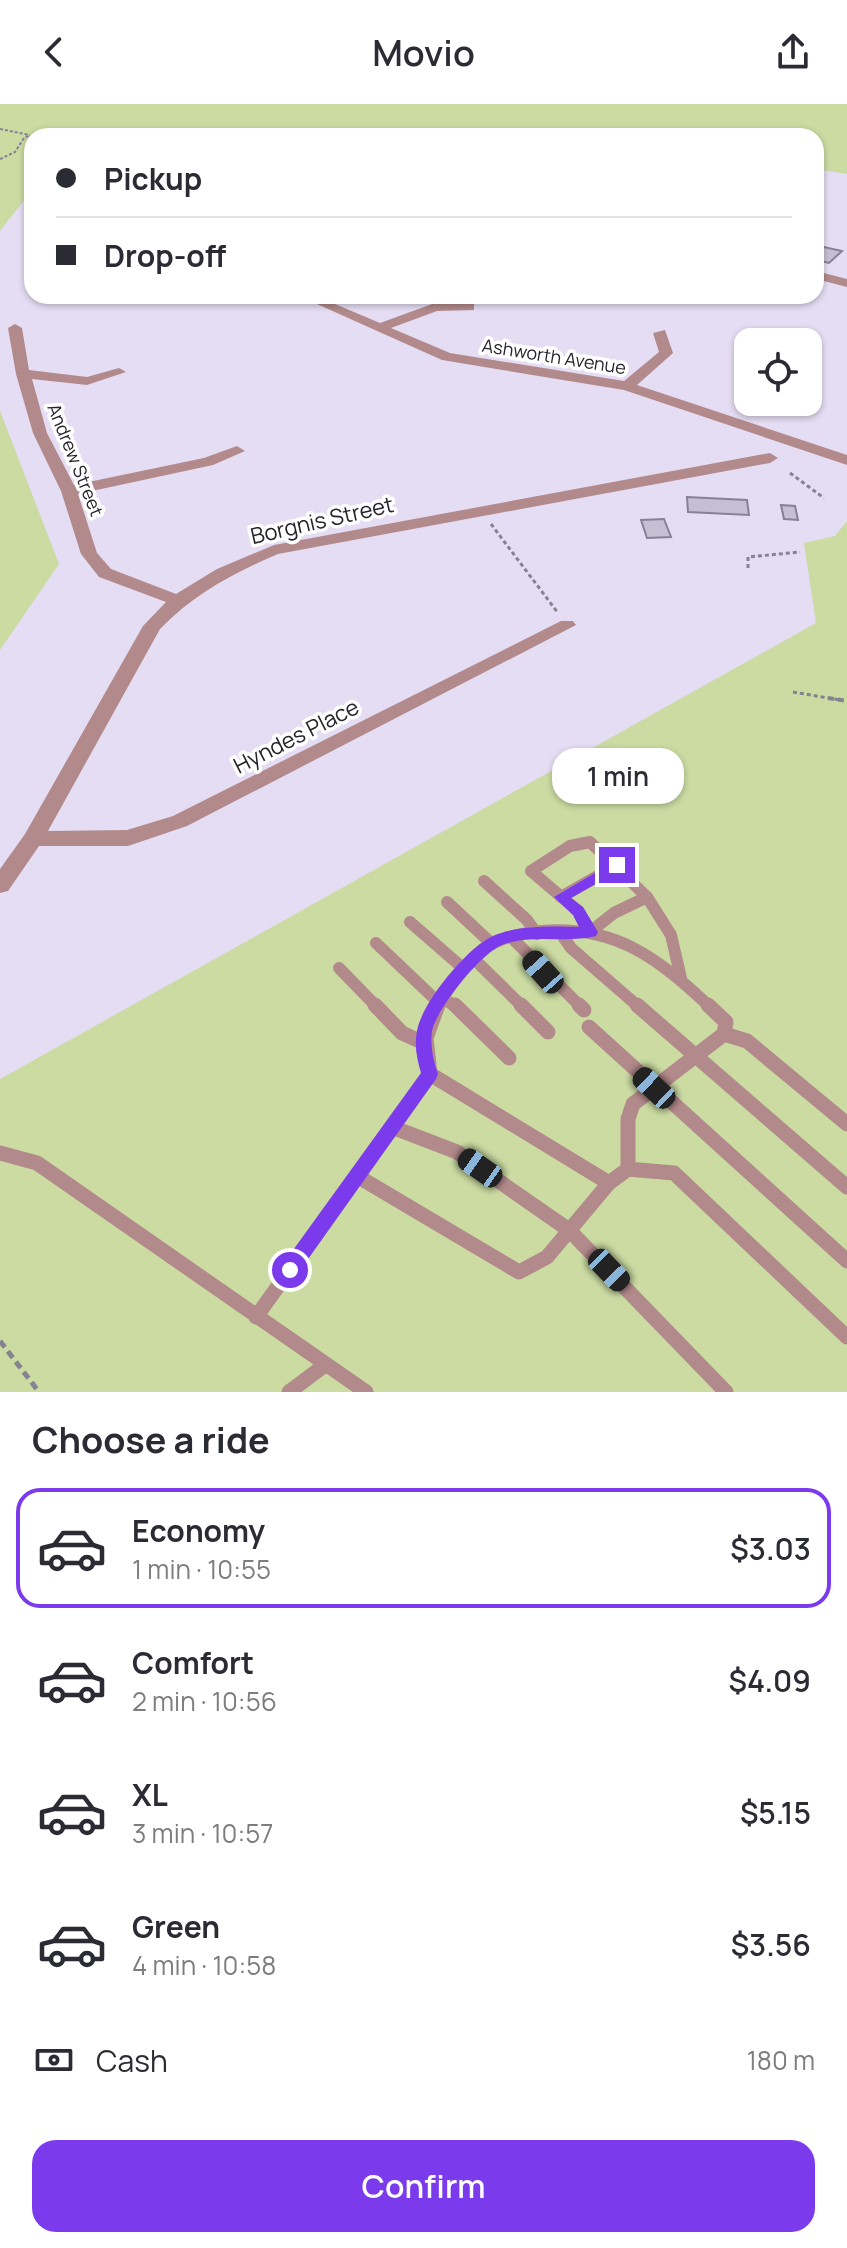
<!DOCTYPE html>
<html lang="en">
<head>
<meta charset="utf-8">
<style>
	:root { --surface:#fff; --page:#f7f7f7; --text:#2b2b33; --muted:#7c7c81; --line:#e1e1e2; --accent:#7c3aed }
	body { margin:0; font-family:Manrope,sans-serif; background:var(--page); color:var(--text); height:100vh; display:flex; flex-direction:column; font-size:30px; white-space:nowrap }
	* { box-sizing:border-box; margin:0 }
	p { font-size:26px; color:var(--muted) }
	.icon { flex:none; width:44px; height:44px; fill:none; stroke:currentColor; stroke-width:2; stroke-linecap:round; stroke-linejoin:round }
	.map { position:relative; height:1288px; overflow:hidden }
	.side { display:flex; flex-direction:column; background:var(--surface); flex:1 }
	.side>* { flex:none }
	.banner { position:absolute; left:24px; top:24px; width:800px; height:176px; border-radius:24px; box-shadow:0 2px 6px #0004; display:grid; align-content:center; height:176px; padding:0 32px; background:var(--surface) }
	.fabs { position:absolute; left:734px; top:224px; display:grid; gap:16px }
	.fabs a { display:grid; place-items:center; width:88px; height:88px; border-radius:16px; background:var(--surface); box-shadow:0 2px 6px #0004; font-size:40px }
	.end { position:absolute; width:36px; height:36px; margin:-18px; border:10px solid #7c3aed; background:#fff; box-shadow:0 0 0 4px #fff }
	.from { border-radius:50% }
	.bubble { position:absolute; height:56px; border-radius:24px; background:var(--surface); box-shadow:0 2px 6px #0004; font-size:26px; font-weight:600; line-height:56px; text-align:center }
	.car { position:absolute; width:24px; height:48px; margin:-24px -12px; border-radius:10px; box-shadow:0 0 6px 2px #0007; background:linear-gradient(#222 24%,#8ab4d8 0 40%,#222 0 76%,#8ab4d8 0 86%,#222 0) }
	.banner b { display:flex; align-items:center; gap:28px; height:76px; font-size:30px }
	.banner b+b { border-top:2px solid var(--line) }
	.banner i { width:20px; height:20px; background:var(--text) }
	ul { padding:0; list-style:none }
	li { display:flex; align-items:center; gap:24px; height:120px; margin:0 16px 12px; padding:0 16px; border:4px solid transparent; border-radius:24px }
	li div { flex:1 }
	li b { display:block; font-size:30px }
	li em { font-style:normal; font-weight:600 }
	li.active { border-color:var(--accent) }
	li>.icon { width:72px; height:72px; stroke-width:1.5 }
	h2 { padding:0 32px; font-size:36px; line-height:96px }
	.pay { display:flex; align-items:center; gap:20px; height:88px; padding:0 32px; font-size:30px }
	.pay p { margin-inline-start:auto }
	.primary-button { display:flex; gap:16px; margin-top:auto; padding:16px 32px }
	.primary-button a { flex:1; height:92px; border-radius:24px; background:var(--accent); color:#fff; font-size:32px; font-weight:600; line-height:92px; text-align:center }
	header { display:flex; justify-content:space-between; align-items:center; height:104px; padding:0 32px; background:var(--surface); font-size:36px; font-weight:600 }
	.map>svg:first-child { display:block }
</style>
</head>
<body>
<header><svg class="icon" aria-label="back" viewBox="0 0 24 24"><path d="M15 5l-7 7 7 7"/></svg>Movio<svg class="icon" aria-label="share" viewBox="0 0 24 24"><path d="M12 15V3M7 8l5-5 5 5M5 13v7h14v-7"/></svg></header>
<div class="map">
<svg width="847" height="1288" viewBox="0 0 847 1288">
	<rect width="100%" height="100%" fill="#e5ddf3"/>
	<g fill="#cbdba2">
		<polygon points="0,0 847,0 847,70 816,65 816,32 32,32 32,86 0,127"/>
		<polygon points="0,307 59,460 0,546"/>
		<polygon points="847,417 847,1288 0,1288 0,975 816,519 804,439 835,432"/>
	</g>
	<g fill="#c6bed3" stroke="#888094" stroke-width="2">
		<polygon points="819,142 842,147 829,159 816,156"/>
		<polygon points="687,393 747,396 749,411 688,408"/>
		<polygon points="781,401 795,402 798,416 784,415"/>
		<polygon points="664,415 671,433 647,434 641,416"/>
	</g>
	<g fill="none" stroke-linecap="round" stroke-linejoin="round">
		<g stroke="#878291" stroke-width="2" stroke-dasharray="3 2" stroke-linecap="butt">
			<polyline points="0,25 30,31"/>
			<polyline points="0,55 15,48 24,34 30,31"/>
		</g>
		<g stroke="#878291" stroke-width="3" stroke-dasharray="4 3" stroke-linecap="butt">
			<polyline points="790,369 824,394"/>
			<polyline points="491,420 558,509"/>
			<polyline points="748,464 748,453 800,448"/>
			<polyline points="793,588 840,596"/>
		</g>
		<polyline stroke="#878291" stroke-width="4" stroke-dasharray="6 4" stroke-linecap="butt" points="828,594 847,597"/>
		<polyline stroke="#878291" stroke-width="5" stroke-dasharray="8 5" stroke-linecap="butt" points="0,1237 39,1288"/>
		<g stroke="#b38a8c" stroke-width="12">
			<polygon points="590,738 647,793 614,809 590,828 578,807 531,767 570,742"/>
			<polyline points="484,777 527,816 537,830"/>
			<polyline points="561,793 617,761"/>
			<polyline points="647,793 671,831 681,874"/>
			<polyline points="447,798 492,840"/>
			<polyline points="410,818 464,865"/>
			<polyline points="560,828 571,844 639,903"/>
			<polyline points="512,834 581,903"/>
			<polyline points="376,839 439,899"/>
			<polyline points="473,854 523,903"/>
			<polyline points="339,864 377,903"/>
			<polyline points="442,894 457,903"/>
			<path d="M437,903C450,883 464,859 483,845C500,833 522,829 542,827C616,821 659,855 710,903"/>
		</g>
		<g stroke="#b38a8c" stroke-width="15">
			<polyline points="375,901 402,929 424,939"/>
			<polyline points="455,901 509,954"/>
			<polyline points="521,901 548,928"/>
			<polyline points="579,901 584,906"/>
			<polyline points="637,901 847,1083"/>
			<polyline points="589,923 847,1157"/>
			<polyline points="724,930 747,937 847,1020"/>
			<polyline points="430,970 609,1079"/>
			<polyline points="392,1023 457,1048 569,1126 726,1288"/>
			<polyline points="0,1049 37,1059 366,1288"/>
			<polyline points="628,1065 674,1069 847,1233"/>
			<polyline points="357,1072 519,1168 547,1153 609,1079 628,1065 628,1015 633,1000 724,930 726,918 708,901"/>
			<polyline points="256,1213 430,970 426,934 438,901"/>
			<polyline points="289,1288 325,1261"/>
		</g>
		<g fill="#b38a8c" fill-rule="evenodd">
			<polygon points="816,167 847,175 847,183 816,175"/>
			<polygon points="299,192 316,192 380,219 435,199 474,200 474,206 437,207 391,224 450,249 624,277 659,248 653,229 665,226 673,249 637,281 847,351 847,361 624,286 442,256"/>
			<path d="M15,220L22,224L29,266L87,273L119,264L126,268L87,281L32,275L47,329L74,381L204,354L237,342L245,347L213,361L78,390L97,449L111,465L176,490L217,465L274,441L770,349L778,354L770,359L278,450C233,469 194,490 160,525L48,727L127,726L173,712L561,517H573L576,521L187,722L128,742H39L8,787L0,789V765L25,730L143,522L166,498L99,473L81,450L61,387L33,329L16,270L8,224Z"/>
		</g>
	</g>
	<path fill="#7c3aed" d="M617,756L624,761L622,765L571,794L583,803L598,828L596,832C566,840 532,829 502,841C480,850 437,904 432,927C430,942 433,956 438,970L436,975L296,1172L290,1175L283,1172L280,1166L283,1160L421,969C417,955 414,942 417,927C422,898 467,844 493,832C518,821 553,822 579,823L573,811L554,793Z"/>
	<g text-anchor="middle" stroke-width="7" stroke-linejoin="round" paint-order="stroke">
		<g font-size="18" fill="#26232b" stroke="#fff">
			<text transform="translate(554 253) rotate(9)" y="6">Ashworth Avenue</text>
			<text transform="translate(75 356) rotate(68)" y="6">Andrew Street</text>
		</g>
		<g font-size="22" fill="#26232b" stroke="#fff">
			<text transform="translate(322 416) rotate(-13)" y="8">Borgnis Street</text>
			<text transform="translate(296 632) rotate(-27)" y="8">Hyndes Place</text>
		</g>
	</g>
</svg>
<div class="fabs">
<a><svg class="icon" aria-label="locate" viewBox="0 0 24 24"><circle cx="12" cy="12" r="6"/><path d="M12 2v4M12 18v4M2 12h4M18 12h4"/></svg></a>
</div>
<i class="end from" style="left:290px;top:1166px"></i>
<i class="end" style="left:617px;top:761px"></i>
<div class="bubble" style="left:552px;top:644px;width:132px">1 min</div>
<i class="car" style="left:543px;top:868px;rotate:318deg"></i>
<i class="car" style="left:654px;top:984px;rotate:313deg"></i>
<i class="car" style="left:480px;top:1064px;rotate:305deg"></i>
<i class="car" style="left:609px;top:1166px;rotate:136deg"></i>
<div class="banner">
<b><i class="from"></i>Pickup</b>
<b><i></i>Drop-off</b>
</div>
</div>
<section class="side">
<h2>Choose a ride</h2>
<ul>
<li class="active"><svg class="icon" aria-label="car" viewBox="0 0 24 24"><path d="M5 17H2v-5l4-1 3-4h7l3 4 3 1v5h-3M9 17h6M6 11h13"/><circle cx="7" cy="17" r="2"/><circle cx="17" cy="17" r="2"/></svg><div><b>Economy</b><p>1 min · 10:55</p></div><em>$3.03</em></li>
<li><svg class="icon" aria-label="car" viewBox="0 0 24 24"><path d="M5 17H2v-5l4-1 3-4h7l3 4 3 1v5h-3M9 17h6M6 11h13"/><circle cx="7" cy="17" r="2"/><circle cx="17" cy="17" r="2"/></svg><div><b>Comfort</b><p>2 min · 10:56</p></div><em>$4.09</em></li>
<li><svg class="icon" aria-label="car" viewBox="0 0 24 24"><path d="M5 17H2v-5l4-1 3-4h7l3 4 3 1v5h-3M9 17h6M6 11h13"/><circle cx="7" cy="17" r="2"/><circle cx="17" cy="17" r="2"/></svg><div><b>XL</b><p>3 min · 10:57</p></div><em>$5.15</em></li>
<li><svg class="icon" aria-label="car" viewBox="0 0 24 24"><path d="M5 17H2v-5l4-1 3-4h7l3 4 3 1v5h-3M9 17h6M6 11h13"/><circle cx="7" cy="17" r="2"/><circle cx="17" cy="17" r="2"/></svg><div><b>Green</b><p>4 min · 10:58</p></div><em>$3.56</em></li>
</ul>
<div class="pay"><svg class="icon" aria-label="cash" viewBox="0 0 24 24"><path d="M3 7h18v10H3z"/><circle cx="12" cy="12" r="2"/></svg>Cash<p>180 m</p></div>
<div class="primary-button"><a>Confirm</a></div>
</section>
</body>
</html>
